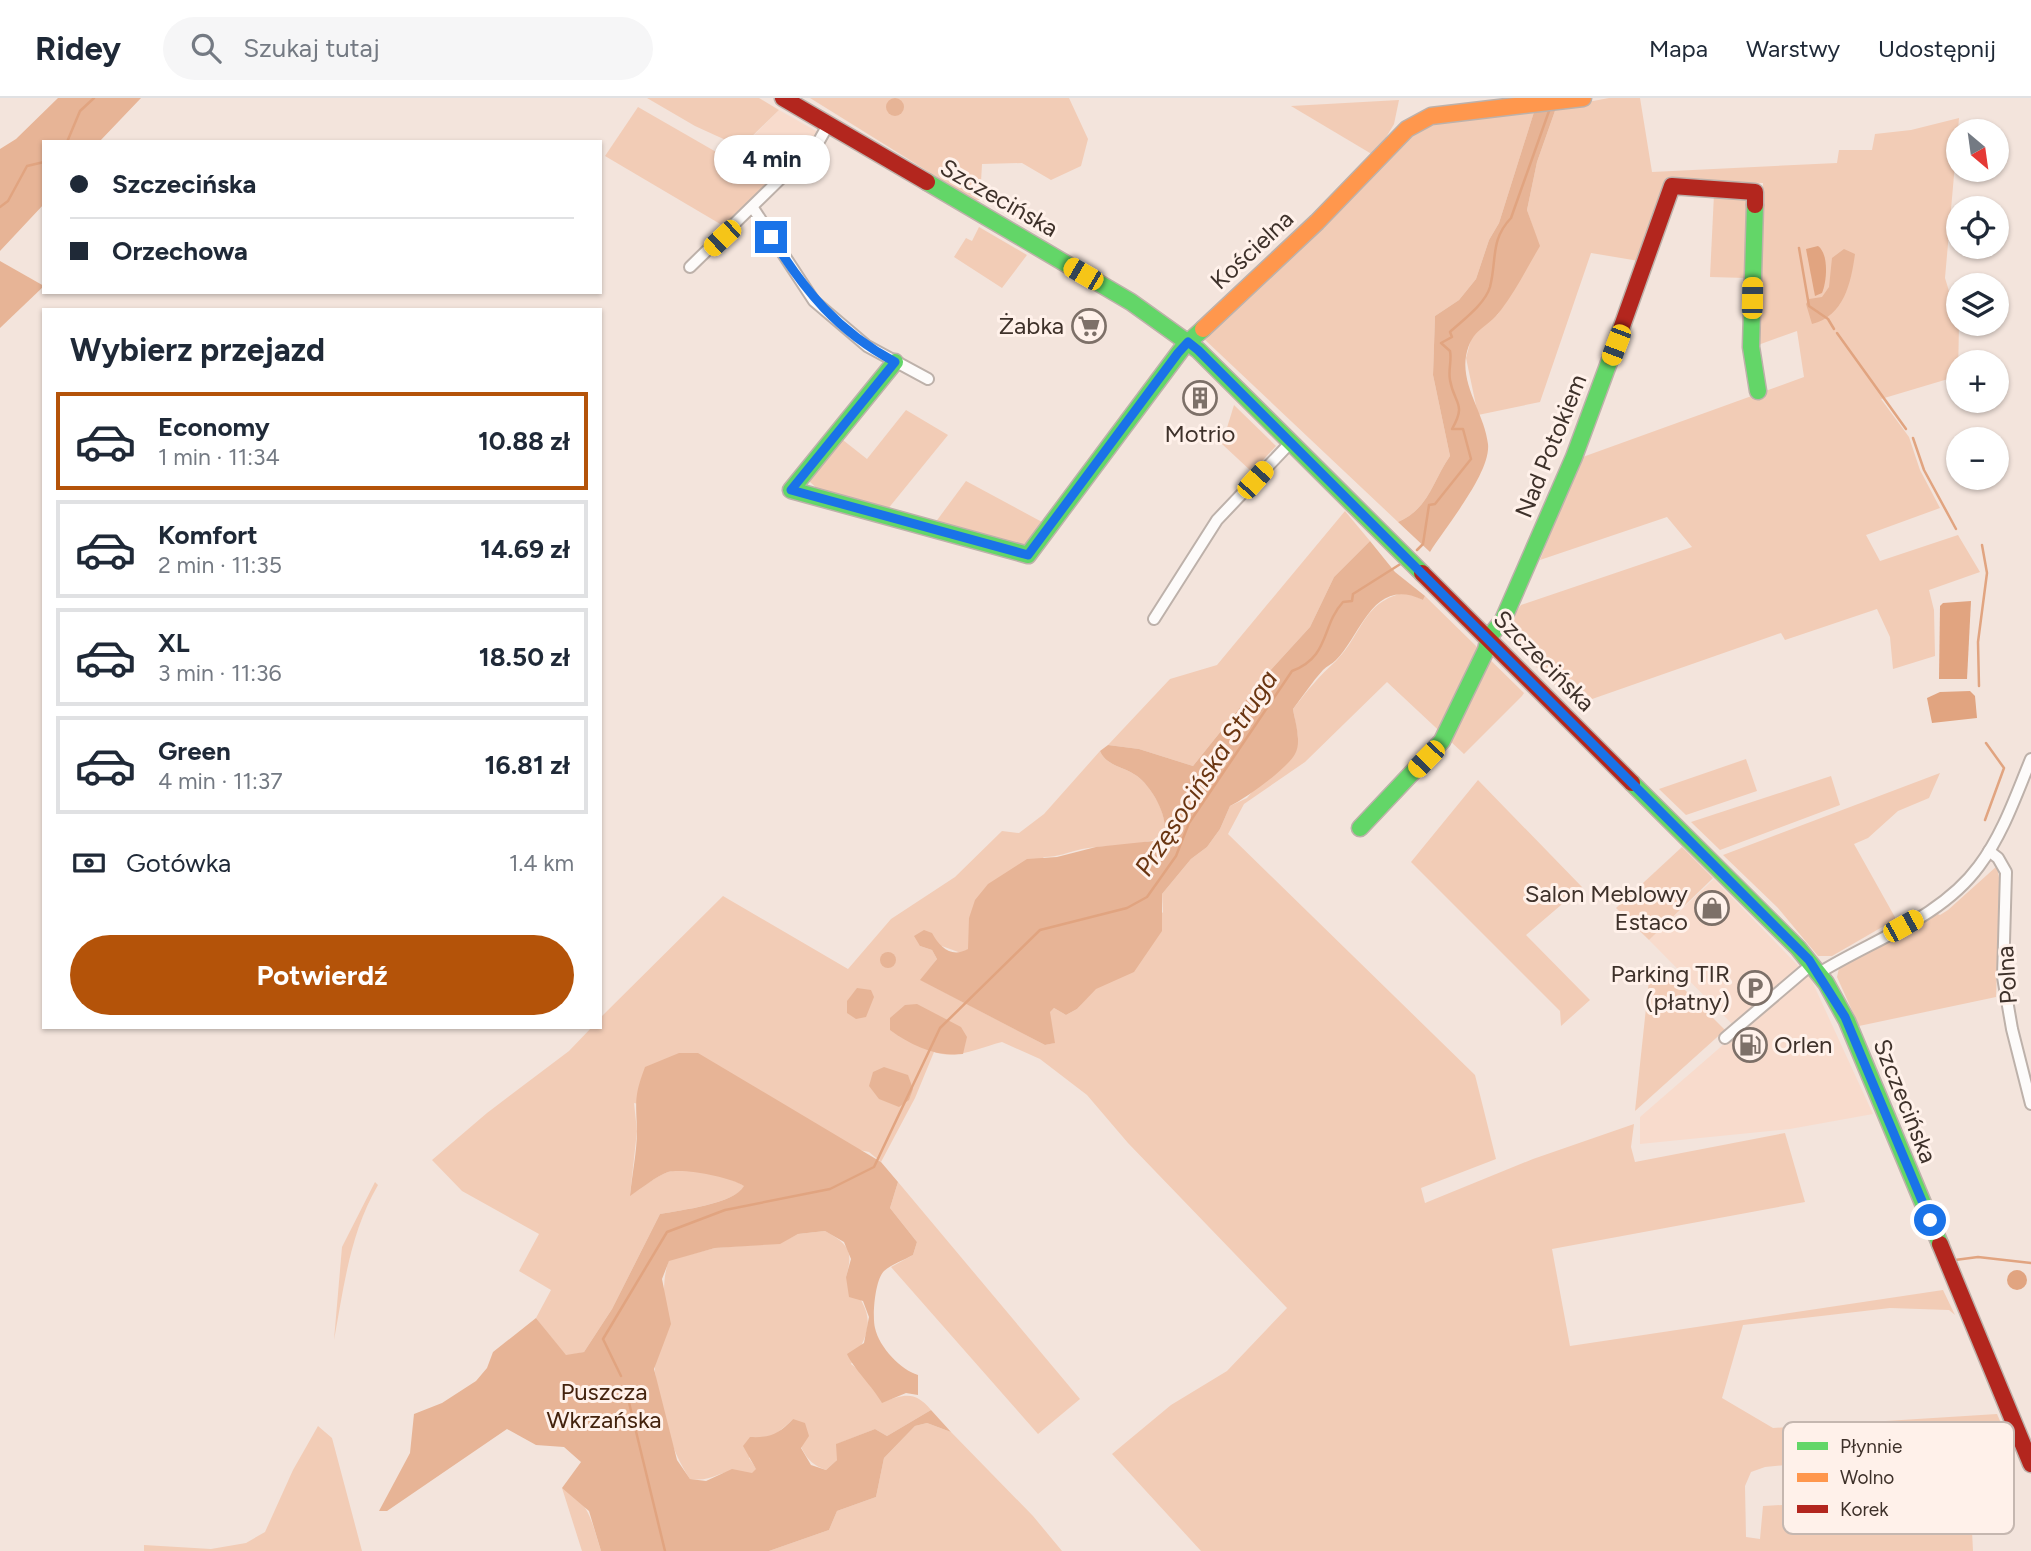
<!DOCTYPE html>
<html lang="pl">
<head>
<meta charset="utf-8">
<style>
	:root { --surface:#fff; --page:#f6f6f7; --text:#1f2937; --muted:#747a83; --line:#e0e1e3; --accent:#b45309 }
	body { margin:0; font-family:Figtree,sans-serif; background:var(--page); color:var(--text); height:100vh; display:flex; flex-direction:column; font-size:26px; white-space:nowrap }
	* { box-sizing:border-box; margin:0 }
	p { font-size:23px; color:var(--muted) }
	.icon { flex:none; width:38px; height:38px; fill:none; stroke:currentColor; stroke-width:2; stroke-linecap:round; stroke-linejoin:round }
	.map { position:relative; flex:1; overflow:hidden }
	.sheet { position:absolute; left:42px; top:210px; width:560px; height:721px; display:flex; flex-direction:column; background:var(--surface); border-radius:0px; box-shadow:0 2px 5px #0004 }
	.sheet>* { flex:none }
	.banner { position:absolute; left:42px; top:42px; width:560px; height:154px; border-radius:0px; box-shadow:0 2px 5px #0004; display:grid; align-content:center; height:154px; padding:0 28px; background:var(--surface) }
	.needle { width:46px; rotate:151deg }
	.buttons { position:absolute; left:1946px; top:21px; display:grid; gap:14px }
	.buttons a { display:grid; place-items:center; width:63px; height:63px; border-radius:50%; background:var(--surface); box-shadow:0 2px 5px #0004; font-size:35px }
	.end { position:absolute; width:32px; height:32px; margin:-16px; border:9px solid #1a73e8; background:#fff; box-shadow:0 0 0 4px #fff }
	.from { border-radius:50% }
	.bubble { position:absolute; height:49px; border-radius:24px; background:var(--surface); box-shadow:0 2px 5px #0004; font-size:23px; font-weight:700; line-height:49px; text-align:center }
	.car { position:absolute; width:21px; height:42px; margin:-21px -10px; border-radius:9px; box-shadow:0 0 5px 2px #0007; background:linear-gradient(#f5c518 24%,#345 0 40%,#f5c518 0 76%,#345 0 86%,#f5c518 0) }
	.banner b { display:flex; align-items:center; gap:24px; height:66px; font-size:26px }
	.banner b+b { border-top:2px solid var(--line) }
	.banner i { width:18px; height:18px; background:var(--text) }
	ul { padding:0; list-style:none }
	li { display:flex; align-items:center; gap:21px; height:98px; margin:0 14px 10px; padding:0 14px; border:4px solid var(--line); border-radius:0px }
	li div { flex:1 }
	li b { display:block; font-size:26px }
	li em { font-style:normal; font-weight:700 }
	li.active { border-color:var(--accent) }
	li>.icon { width:63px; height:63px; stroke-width:1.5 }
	h2 { padding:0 28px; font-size:32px; line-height:84px }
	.pay { display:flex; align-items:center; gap:18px; height:77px; padding:0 28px; font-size:26px }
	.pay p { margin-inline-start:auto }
	.action { display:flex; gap:14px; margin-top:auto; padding:14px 28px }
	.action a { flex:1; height:80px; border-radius:42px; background:var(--accent); color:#fff; font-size:28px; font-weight:700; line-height:80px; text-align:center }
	header { display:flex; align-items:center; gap:42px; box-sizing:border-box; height:98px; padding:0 35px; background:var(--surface); border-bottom:2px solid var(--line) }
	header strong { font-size:33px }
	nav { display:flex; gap:38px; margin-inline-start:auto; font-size:24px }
	.search { width:490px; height:63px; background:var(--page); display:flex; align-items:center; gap:18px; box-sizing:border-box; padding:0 24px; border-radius:38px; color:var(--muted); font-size:26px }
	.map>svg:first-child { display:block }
</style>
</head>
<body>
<header>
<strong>Ridey</strong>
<div class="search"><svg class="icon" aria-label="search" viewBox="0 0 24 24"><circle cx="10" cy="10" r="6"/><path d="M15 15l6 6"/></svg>Szukaj tutaj</div>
<nav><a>Mapa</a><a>Warstwy</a><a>Udostępnij</a></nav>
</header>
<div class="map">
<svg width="2031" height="1453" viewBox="0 0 2031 1453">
	<rect width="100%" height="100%" fill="#f3e4dc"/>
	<g fill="#f8dbcc">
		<polygon points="779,12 823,37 785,74 742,49"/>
		<polygon points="1714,781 1811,881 1873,1016 1790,1031 1640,1046 1640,1019 1739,933 1649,842"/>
	</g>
	<g fill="#f2ccb6">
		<polygon points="647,0 759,0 779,12 741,49 695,28"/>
		<polygon points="810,0 1069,0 1088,41 1081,68 1051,82 1022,65 982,66 980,102 974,102"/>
		<polygon points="1609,0 1640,0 1652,74 1837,65 1839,52 1872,52 1875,36 1911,32 1959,20 1945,180 1959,226 1958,278 1881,301 1909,339 1920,372 1940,410 1866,437 1880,463 1958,437 1980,474 1929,492 1934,512 1935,558 1893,571 1890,539 1877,511 1785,542 1781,535 1575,607 1501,534 1521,507 1692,449 1667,419 1540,462 1580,360 1804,279 1797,233 1758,247 1763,85 1665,83 1639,163 1591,155 1540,304 1478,317 1466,260 1473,234 1498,216 1539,148 1527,112 1537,64 1556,10"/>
		<polygon points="1399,2 1394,26 1375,58 1291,8"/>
		<polygon points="638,9 772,86 727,130 605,58"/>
		<path d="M1534,14L1499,125L1489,142L1476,181L1459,202L1435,218L1433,277L1450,358C1433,382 1429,411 1398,424L1202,239L1420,30L1464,20Z"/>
		<polygon points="1714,96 1750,102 1746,180 1710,179"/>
		<polygon points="979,129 1027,157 1002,190 954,159 966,140 972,143"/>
		<polygon points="1234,307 1276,348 1252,374 1222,346"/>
		<polygon points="906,312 948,337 887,412 820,393 800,375 834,335 867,361"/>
		<polygon points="966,383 1042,424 1021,451 935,425"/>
		<polygon points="1345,413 1370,443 1334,479 1310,529 1266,577 1193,668 1139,651 1108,647 1170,581 1217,567"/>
		<path d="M1407,494L1423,502L1425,498L1524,595L1522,598L1464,656L1387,584L1305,664L1244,706L1228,736L1475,977L1496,1061L1421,1090L1425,1105L1533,1061L1634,1026L1631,1049L1635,1064L1785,1035L1805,1104L1552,1151L1570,1248L1943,1192L1955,1217L1949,1212L1890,1210L1743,1227L1722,1300L1773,1330L1997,1316L2010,1346L1765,1369L1751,1374L1745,1388L1746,1439L1760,1441L1763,1408L1851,1403L1850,1388L1937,1381L1936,1434L1972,1433L1973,1453H1201L1112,1356L1171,1307L1227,1273L1287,1210L1128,1045L1087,997L1040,961L1002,944C978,950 957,962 934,954L915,1000L881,1064L869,1054L634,1005L637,1033L630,1097C642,1091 655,1078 668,1074C689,1069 727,1078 745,1088C733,1106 681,1112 660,1116L612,1211L584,1254L566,1258L536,1220L551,1192L519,1173L539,1136L462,1093L432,1062L487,1015L569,953L592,929H600V920L723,798L848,871L891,821L955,779L1002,733L1019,735L1044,716L1100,653C1106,668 1125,669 1137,678C1152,689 1169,718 1164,737C1141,750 1108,746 1082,751C1069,754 1058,759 1044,759L969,820V851L961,855L939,847L920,848L932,852L937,861L921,882L1045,947L1054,945L1049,914L1054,910L1066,917L1077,911L1163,814L1162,796L1191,761L1207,749L1220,731L1230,708L1247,700L1298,639L1293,611C1307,593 1319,578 1336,563C1363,536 1362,503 1407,494Z"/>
		<polygon points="1746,661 1757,693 1686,717 1659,691"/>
		<polygon points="1940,675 1929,700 1898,713 1868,740 1854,746 1896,821 1832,858 1818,858 1778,810 1723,757"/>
		<polygon points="1831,678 1840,707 1720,752 1691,724"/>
		<polygon points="1478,682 1582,789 1526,837 1590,902 1561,928 1560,913 1411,764"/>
		<polygon points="1682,749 1713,780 1649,842 1616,810"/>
		<polygon points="1997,768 2000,785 1996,899 1859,928 1837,879 1839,870 1935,815 1940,817 1948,812"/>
		<polygon points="1661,877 1670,877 1725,932 1635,1013 1649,882"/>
		<path d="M375,1084L378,1087C350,1135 344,1188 334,1242L342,1149Z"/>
		<polygon points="898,1084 1080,1301 1038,1336 891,1169 913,1157 917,1144 890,1110"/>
		<path d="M825,1133C848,1146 854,1152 846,1179C872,1216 876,1225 851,1266L864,1276L882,1304C906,1296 915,1293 931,1312L887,1338L875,1331L837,1346V1362L826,1372C802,1364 799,1344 793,1321C778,1336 763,1344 749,1360L757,1372L752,1376C718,1367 718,1385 690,1381C670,1351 659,1311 655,1274C654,1265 662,1229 663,1215C665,1196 662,1181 669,1162L715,1150L780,1145L798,1136Z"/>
		<polygon points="927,1325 951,1334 1033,1418 1062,1453 769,1453 829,1432 837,1413 876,1399 884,1360 915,1328"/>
		<polygon points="318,1328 332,1340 362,1453 144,1453 144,1447 211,1451 246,1445 265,1434 293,1372"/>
		<path d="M562,1390C590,1403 592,1426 601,1453H582Z"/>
	</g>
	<g fill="#e7b496">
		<polygon points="58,0 141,0 99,44 44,44 44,106 0,153 0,51 16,41"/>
		<circle cx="895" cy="9" r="9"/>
		<path d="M1556,10L1537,64L1527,112L1540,148C1527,170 1516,192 1501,212C1486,232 1472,229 1466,258C1461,288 1485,317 1488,346C1491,375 1446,428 1430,454L1398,424C1429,411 1433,382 1450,358L1433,277L1435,218L1459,202L1476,181L1489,142L1499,125L1534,14Z"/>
		<path d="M1844,151L1855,156C1851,185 1844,218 1812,226L1806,206L1809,201L1822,199L1829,189L1832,160Z"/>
		<polygon points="0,163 44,188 0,230"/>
		<path d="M1370,443L1395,474L1425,498L1423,502C1373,478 1362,536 1336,562C1332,566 1327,568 1323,572C1312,584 1303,598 1293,611C1295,624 1302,644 1295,656C1287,671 1245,701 1230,708L1220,731L1207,749L1191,761L1162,796V833L1134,874L1096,891L1077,911L1066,917L1054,910L1050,914L1055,945L1045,947L920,882L937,861L932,852L920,848L914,838L924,832L932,835C940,850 952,860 968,851L969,820L975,802L988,786L1027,761L1057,759L1096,749L1153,743L1164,737C1169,719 1152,689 1137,678C1125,669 1106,668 1100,653L1108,647L1139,651L1193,668L1266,577L1310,529L1334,479Z"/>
		<circle cx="888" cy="862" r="8"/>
		<polygon points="857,890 871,892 874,899 866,919 856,921 847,915 847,903"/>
		<path d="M917,906L961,929L967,939L963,956C936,959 912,948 890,932V920L905,907Z"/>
		<path d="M679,955H698L881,1064L898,1084L890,1110L917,1144L913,1157C904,1162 892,1166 884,1173C875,1182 872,1218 875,1230C879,1249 901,1272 918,1277V1297L906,1295L882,1305C873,1289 853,1270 847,1256L864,1245L869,1219L863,1203L849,1199L846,1179L851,1161L844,1144L825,1133L798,1136L780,1146L715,1150L669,1163L662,1181L671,1226L654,1271L677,1362L690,1381L706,1383L732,1371L752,1375L756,1371L743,1348L750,1339C770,1340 779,1336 793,1321L805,1325L809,1338L801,1350L811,1367L826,1372L837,1362L836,1346L875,1331L887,1338L931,1312L951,1334L927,1325L915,1328L884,1360L876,1399L837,1413L829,1432L769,1453H601L589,1413L562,1390L581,1364L564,1349L536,1347L507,1331L387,1413H379L410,1355L414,1316L442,1305L476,1283L487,1270L493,1254L536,1220L566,1257L584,1254L612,1211L660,1116C681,1112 734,1106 744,1088C730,1079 684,1070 668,1074C656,1078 641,1091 630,1098C632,1076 637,1054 637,1032C636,1003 634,998 645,969Z"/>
		<polygon points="884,969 908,977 913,991 909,1002 899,1009 879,1001 869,988 873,974"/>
	</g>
	<g fill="#e1a480">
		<path d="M1818,148C1829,156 1827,183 1822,195L1815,198L1806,151Z"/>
		<polygon points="1971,503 1967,581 1939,581 1940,508 1943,505"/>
		<polygon points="1970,593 1975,598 1977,620 1932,625 1927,600 1940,594"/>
		<circle cx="2017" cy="1182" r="10"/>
	</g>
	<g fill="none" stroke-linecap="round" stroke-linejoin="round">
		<g stroke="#e1a480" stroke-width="2.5">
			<polyline points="67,44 80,13 94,0"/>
			<polyline points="0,109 8,103 27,68 44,64"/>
			<polyline points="1799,150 1809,208 1828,221 1834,231"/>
			<polyline points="1837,235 1906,331"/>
			<polyline points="1913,340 1924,372 1956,431"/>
			<path d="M1417,452L1423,446L1429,407L1435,406L1471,361L1463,331H1452C1467,305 1454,306 1450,282C1448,272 1452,263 1450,253L1441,245L1452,239L1450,234C1463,222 1485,206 1490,189C1497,162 1490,142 1511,120L1549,13"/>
			<polyline points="1979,588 1978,544 1987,475 1982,447"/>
			<polyline points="1985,722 2004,670 1986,645"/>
			<polyline points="1955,1162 1978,1159 2031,1165"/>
			<path d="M621,1278L603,1241L667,1134L725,1112L830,1091L874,1069L940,930L1040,832L1127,810L1147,799L1176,758L1189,725L1292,573C1330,559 1321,528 1343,504L1352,503L1353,496L1402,465"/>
			<polyline points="625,1288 665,1453"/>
		</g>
		<g stroke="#bdb1aa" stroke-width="14">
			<g id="street">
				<polyline points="753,110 814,203 867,248 928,281"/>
				<polyline points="690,169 819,43 828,27"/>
				<polyline points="1154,521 1217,422 1292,343"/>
				<polyline points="1989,753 1998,760 2006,774 2003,879 2012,931 2031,1006"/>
				<path d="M1819,875C1872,842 1941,820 1979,768C2003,736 2016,697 2031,661"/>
				<polyline points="1725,940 1812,866"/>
			</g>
		</g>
		<g stroke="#bdb1aa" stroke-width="19">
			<g id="fast">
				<polyline points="927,84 1131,204 1198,252 1422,475"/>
				<polyline points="1755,107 1751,249 1758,293"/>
				<polyline points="895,264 791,392 1028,457 1184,248 1203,231"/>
				<polyline points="1632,685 1798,850 1826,885 1847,923 1940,1146"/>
				<polyline points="1360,730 1442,643 1486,552 1489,539 1503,522 1574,359 1611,259"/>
			</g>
		</g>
		<g stroke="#bdb1aa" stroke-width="19">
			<polyline id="slow" points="1203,231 1317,124 1407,31 1431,18 1583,0"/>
		</g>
		<g stroke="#bdb1aa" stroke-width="19">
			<g id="jam">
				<polyline points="783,0 927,84"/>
				<polyline points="1611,259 1672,88 1755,94 1755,107"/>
				<polyline points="1422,475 1632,685"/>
				<polyline points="1940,1146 2031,1366"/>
			</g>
		</g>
		<use href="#street" stroke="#fdfbfa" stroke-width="10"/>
		<use href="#fast" stroke="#63d668" stroke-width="16"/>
		<use href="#slow" stroke="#ff974d" stroke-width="16"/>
		<use href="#jam" stroke="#b3261e" stroke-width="16"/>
	</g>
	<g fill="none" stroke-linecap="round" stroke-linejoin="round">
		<path stroke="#1a73e8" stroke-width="9" d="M771,139C805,193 837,233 895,264L791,392L1028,457L1178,255L1188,244L1198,252L1809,862L1845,919L1930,1122"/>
	</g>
	<defs>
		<g id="supermarket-ring" transform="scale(1.75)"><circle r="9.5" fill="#fff1ea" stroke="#7d7068" stroke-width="1.5"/><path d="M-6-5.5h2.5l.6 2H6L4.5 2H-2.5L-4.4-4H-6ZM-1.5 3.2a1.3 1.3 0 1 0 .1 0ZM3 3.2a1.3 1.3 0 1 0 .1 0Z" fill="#7d7068"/></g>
		<g id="building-ring" transform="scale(1.75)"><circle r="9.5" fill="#fff1ea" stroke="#7d7068" stroke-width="1.5"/><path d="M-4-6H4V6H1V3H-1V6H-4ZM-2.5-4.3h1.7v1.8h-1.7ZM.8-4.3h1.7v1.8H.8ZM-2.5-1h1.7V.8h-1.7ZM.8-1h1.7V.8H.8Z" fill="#7d7068"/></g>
		<g id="shop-ring" transform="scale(1.75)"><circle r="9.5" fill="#fff1ea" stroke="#7d7068" stroke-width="1.5"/><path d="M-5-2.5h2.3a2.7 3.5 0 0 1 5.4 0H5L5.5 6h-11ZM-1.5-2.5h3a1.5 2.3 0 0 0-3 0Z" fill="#7d7068"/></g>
		<g id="parking-ring" transform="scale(1.75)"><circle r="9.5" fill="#fff1ea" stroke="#7d7068" stroke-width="1.5"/><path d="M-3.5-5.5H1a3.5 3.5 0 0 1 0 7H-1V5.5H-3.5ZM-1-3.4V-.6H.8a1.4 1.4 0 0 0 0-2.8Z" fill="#7d7068"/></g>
		<g id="fuel-ring" transform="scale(1.75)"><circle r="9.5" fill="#fff1ea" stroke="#7d7068" stroke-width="1.5"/><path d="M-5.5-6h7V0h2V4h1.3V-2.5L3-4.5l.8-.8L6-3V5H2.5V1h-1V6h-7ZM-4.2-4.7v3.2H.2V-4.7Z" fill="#7d7068"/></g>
	</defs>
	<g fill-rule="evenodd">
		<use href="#supermarket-ring" x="1089" y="228"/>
		<use href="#building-ring" x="1200" y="300"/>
		<use href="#shop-ring" x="1712" y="810"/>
		<use href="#parking-ring" x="1755" y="890"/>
		<use href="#fuel-ring" x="1750" y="947"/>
	</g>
	<g text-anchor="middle" stroke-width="6" stroke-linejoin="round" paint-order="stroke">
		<g font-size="24" fill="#3e312a" stroke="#fff1ea">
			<text transform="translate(999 100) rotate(30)" y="8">Szczecińska</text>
			<text transform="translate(1252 152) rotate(-43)" y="8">Kościelna</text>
			<text transform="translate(1551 348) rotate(-68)" y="8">Nad Potokiem</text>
			<text transform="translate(1544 563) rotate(45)" y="8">Szczecińska</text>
			<text transform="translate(2007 877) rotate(-94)" y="8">Polna</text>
			<text transform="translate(1905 1003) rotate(68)" y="8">Szczecińska</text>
		</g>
		<g font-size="24" fill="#3e312a" stroke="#fff1ea" text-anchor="end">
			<text x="1064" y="236">Żabka</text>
			<text x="1200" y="344" text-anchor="middle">Motrio</text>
			<text x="1688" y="804">Salon Meblowy<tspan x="1688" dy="28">Estaco</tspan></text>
			<text x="1730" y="884">Parking TIR<tspan x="1730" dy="28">(płatny)</tspan></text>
			<text x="1774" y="955" text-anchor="start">Orlen</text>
		</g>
		<g font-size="24" fill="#44230e" stroke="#fff1ea">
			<text x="604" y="1302">Puszcza<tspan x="604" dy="28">Wkrzańska</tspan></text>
		</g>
		<g font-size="26" font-style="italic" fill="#6a3511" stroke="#fff1ea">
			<text transform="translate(1206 675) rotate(-57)" y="9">Przęsocińska Struga</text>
		</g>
	</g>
	<rect x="1783" y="1324" width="231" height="112" rx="10" fill="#fff1ea" stroke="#c5b7b0" stroke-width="2"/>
	<rect x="1797" y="1344" width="31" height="8" fill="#63d668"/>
	<rect x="1797" y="1375" width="31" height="9" fill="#ff974d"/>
	<rect x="1797" y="1407" width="31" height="8" fill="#b3261e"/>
	<g font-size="19" fill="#3e312a">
		<text x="1840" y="1355">Płynnie</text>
		<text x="1840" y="1386">Wolno</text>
		<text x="1840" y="1418">Korek</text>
	</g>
</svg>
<div class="buttons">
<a><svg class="needle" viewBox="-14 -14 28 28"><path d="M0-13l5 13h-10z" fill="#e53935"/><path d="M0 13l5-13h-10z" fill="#747a83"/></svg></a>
<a><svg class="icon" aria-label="locate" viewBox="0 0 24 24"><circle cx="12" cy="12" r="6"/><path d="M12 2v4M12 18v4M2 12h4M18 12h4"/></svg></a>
<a><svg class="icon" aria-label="layers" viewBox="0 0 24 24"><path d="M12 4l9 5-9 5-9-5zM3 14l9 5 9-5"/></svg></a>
<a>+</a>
<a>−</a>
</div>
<i class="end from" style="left:1930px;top:1122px"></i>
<i class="end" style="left:771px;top:139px"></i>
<div class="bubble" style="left:714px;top:37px;width:116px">4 min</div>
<i class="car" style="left:722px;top:140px;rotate:227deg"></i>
<i class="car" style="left:1083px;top:176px;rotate:300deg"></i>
<i class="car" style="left:1752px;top:200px;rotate:1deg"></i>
<i class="car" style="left:1616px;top:247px;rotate:201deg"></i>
<i class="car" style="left:1255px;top:382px;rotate:42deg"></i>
<i class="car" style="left:1426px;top:661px;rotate:224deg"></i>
<i class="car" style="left:1903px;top:828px;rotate:61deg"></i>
<div class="banner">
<b><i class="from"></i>Szczecińska</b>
<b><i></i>Orzechowa</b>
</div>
<section class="sheet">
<h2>Wybierz przejazd</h2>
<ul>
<li class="active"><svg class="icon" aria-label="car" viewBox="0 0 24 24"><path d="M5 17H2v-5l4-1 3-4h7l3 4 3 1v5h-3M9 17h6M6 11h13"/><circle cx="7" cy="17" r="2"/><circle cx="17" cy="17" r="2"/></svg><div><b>Economy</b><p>1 min · 11:34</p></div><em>10.88 zł</em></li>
<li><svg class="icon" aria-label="car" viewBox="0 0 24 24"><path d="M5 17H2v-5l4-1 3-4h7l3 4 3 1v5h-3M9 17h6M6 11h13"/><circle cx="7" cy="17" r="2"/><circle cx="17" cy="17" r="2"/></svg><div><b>Komfort</b><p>2 min · 11:35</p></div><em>14.69 zł</em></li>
<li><svg class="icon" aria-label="car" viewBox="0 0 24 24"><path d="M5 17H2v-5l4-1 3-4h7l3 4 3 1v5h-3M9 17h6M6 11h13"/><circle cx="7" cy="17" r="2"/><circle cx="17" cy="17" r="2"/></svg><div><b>XL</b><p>3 min · 11:36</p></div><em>18.50 zł</em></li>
<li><svg class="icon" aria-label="car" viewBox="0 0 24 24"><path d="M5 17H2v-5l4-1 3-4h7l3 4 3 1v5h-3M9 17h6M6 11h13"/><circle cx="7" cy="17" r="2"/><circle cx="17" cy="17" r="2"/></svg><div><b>Green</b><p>4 min · 11:37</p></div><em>16.81 zł</em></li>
</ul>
<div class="pay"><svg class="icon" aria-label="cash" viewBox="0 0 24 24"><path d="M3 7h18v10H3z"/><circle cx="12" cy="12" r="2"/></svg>Gotówka<p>1.4 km</p></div>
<div class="action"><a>Potwierdź</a></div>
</section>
</div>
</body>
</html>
